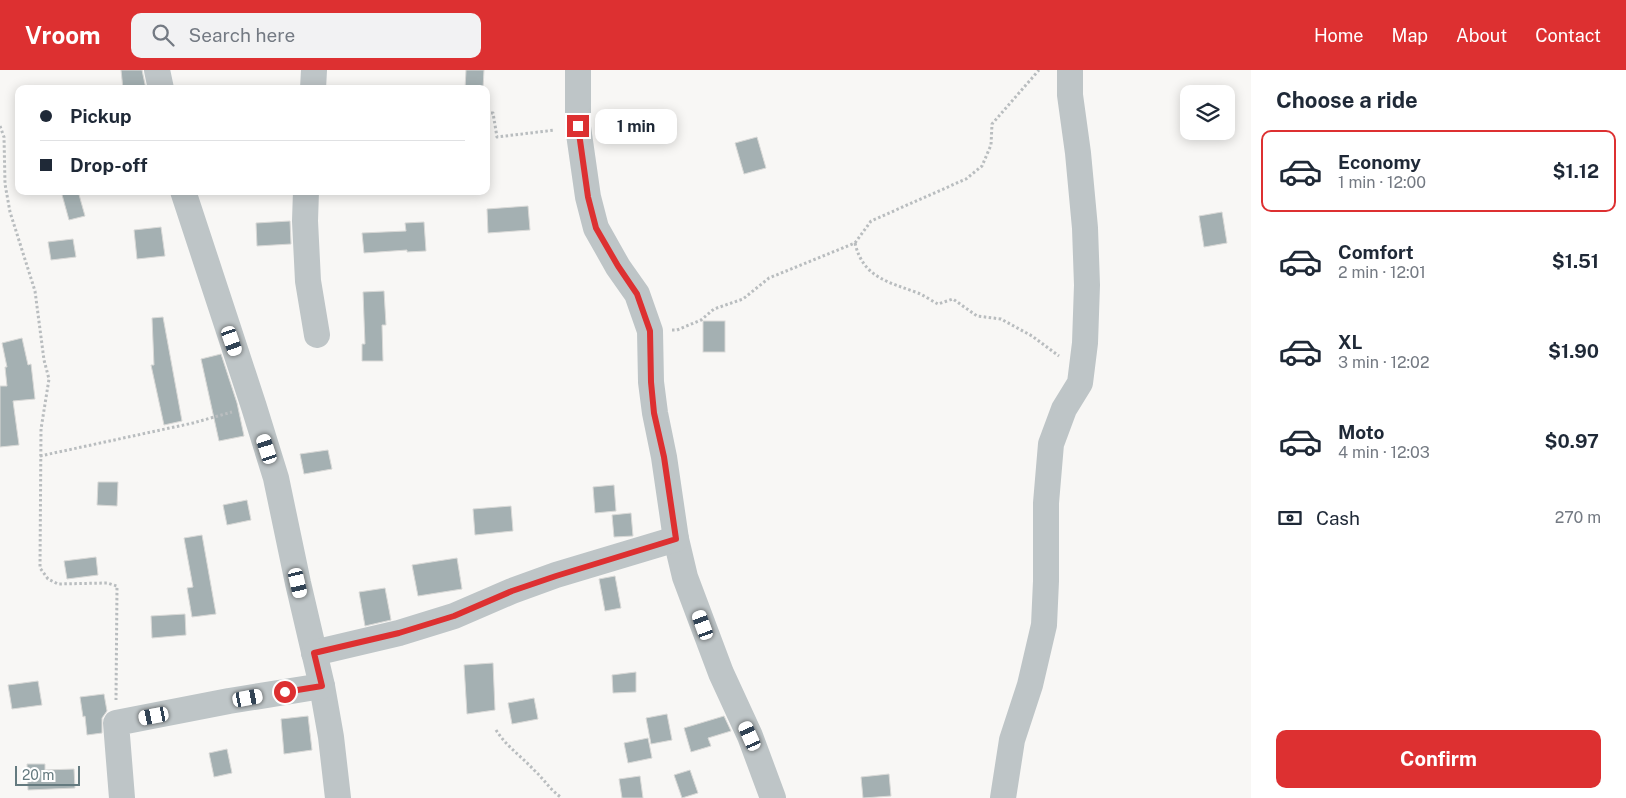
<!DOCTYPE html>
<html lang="en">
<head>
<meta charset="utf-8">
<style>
	:root { --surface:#fff; --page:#f2f2f3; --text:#1f2937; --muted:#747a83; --line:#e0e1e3; --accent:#dd3031 }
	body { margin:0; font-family:"Public Sans",sans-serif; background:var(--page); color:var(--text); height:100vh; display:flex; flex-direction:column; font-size:19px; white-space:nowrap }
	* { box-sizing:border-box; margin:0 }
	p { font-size:16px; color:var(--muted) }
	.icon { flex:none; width:28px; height:28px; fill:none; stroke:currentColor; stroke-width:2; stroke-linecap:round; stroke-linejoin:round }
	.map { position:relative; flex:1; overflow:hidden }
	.side { display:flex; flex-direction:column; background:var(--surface); width:375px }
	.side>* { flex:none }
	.hud { position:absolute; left:15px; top:15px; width:475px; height:110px; border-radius:10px; box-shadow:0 2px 12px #0003; display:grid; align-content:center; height:110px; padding:0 25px; background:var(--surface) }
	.fabs { position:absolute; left:1180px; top:15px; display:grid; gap:10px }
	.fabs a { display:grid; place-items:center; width:55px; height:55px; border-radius:10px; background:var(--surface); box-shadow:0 2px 12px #0003; font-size:25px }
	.scale { position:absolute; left:15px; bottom:12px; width:65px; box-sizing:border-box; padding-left:5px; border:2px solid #647a7f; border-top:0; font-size:14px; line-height:18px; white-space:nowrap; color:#647a7f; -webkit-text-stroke:4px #fff; paint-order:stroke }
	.end { position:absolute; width:22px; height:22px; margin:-11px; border:6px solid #dd3031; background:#fff; box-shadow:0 0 0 2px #fff }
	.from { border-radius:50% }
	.bubble { position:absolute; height:35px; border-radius:10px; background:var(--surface); box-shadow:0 2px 12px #0003; font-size:16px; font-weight:700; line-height:35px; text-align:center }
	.car { position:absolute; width:15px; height:30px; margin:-15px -8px; border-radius:6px; box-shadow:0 0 4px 1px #0007; background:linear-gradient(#fff 24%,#345 0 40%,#fff 0 76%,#345 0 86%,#fff 0) }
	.hud b { display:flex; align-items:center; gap:18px; height:48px; font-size:19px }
	.hud b+b { border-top:1px solid var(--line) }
	.hud i { width:12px; height:12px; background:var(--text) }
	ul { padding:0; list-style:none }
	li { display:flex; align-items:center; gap:15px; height:82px; margin:0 10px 8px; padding:0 15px; border:2px solid transparent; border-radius:10px }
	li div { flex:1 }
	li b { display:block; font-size:19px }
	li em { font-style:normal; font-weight:700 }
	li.current { border-color:var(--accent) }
	li>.icon { width:45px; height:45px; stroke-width:1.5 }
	h2 { padding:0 25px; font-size:22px; line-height:60px }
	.pay { display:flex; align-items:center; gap:12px; height:55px; padding:0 25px; font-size:19px }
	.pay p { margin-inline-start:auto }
	.button { display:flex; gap:10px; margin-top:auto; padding:10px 25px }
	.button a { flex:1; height:58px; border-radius:10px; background:var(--accent); color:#fff; font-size:20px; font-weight:700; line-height:58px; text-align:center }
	header { display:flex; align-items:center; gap:30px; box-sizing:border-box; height:70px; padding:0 25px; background:var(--accent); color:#fff }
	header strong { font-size:24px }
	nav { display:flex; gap:28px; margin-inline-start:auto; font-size:18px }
	.search { width:350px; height:45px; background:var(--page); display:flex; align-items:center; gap:12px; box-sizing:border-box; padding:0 18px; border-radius:10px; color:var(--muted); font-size:19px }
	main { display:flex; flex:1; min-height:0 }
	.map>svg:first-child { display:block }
</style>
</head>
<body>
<header>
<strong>Vroom</strong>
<div class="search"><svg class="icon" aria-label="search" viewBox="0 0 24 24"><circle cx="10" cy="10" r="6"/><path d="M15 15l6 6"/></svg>Search here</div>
<nav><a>Home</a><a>Map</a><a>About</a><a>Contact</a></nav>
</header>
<main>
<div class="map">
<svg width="1251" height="728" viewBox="0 0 1251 728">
	<rect width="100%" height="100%" fill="#f8f7f5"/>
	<g fill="#a4b0b2" stroke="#d9d9d7">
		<polygon points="121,0 142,0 146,19 123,19"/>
		<polygon points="466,0 484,0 483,19 465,19"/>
		<polygon points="634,43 641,66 625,71 618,48"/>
		<polygon points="757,67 766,98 744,104 735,73"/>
		<polygon points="61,121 78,121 85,146 69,150"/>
		<polygon points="528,136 530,160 488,163 487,139"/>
		<polygon points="1222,142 1227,173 1204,177 1199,146"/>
		<polygon points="290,151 291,174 257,176 256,153"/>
		<polygon points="424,152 426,181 407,182 407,180 364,183 362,163 406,161 405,153"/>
		<polygon points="161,157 165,186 137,189 134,160"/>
		<polygon points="73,169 76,187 51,190 48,172"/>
		<polygon points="384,221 386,255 382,255 383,291 362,291 362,274 365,274 363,222"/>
		<polygon points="163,247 182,351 164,355 151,295 154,295 152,248"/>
		<rect x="703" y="251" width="22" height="31"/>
		<polygon points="22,268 28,295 31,294 35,329 13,331 19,375 0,377 0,316 7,316 5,297 7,297 2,273"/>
		<polygon points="221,284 237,333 244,366 219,371 201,289"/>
		<polygon points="328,380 332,399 304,404 300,384"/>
		<polygon points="98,412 118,412 117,436 97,435"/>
		<polygon points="614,415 616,441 595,443 593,417"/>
		<polygon points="247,430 251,450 227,455 223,435"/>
		<polygon points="511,436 513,461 475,465 473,439"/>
		<polygon points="631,443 633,466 614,467 612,445"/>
		<polygon points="202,465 216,544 192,547 187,518 193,517 184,468"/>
		<polygon points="96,487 98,505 67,509 64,491"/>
		<polygon points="457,488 462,519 418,526 412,495"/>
		<polygon points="615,506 621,538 605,541 599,509"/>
		<polygon points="385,518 391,550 365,556 359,522"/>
		<polygon points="185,544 186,565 152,568 151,546"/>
		<polygon points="493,593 495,640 467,644 464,595"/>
		<polygon points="636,602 636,622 613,623 612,605"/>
		<polygon points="38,611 42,635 12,639 8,615"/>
		<polygon points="104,624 107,641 102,648 102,663 87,665 85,646 83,647 80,627"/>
		<polygon points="534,628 538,649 512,654 508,633"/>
		<polygon points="667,644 672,670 651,674 646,648"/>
		<polygon points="308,646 312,680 284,684 281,649"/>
		<polygon points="724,646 731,661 708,668 711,676 691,682 684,658"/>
		<polygon points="648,668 652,688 628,693 624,673"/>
		<polygon points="227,679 232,703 214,707 209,683"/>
		<polygon points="27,694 45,694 45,700 74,699 75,718 28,720"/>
		<polygon points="690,700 698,723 682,728 674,705"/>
		<polygon points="889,704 891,726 863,728 861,707"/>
		<polygon points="640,706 643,728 622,728 619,709"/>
	</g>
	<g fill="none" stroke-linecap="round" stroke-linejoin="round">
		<g stroke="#b9bdbf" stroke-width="3" stroke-dasharray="2.5 2.5" stroke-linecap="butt">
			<polyline points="486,43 493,43 497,67 555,60"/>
			<polyline points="0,56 4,67 5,114 10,142 35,221 44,290 49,309 41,359 40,498 48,509 58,514 107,513 117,516 116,630"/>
			<path d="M855,173C863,208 889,212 918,223C925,226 932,231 938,234L953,229L977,246L1001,249L1032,266L1059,286"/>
			<polyline points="672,260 677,260 701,250 714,239 743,229 769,208 855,173 871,151 966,109 982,96 991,75 992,54 1039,0"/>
			<polyline points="40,386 193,353 232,342"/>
			<path d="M496,660C506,676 521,686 534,700C544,709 550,720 562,728"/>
		</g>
		<g stroke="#bec5c7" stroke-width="26">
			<polyline points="157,0 161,19"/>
			<polyline points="578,0 578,57 588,127 596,158 618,197 637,224 650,261 651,312 655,343 664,387 676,469 685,507 721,603 750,666 773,728"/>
			<polyline points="313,19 314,0"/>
			<polyline points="183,121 254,337 276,408 298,513 322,616 331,667 338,728"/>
			<polyline points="306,121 305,151 308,211 317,265"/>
			<polyline points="314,583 399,563 454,546 512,521 556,505 676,469"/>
			<polyline points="122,728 116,653 229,631 322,616"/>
			<polyline points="1003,728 1012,670 1030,615 1044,555 1046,511 1046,433 1051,374 1064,339 1080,313 1085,273 1087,215 1085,158 1078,83 1070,25 1070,0"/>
		</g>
	</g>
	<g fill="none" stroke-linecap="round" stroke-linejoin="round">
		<polyline stroke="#dd3031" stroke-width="6" points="285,622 322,616 314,583 399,563 454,546 512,521 556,506 676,469 664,387 654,343 651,312 650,261 637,224 618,196 596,158 588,127 578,56"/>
	</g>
</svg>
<div class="fabs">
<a><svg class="icon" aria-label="layers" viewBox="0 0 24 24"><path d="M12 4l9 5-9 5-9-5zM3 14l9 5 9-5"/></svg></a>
</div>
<div class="scale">20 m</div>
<i class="end from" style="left:285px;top:622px"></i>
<i class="end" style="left:578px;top:56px"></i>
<div class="bubble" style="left:595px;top:39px;width:82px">1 min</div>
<i class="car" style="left:232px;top:271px;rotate:161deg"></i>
<i class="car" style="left:267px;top:379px;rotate:342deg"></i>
<i class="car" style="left:298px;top:513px;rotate:167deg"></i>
<i class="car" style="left:703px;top:555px;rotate:340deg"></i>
<i class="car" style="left:248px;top:628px;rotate:80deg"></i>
<i class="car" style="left:154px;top:646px;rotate:259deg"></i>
<i class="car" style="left:750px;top:666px;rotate:336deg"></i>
<div class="hud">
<b><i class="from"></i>Pickup</b>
<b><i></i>Drop-off</b>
</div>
</div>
<section class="side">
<h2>Choose a ride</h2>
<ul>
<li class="current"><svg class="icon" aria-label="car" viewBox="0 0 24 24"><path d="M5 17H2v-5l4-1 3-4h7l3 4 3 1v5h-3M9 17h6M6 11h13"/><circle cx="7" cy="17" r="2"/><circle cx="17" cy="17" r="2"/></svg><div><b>Economy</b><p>1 min · 12:00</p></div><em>$1.12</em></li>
<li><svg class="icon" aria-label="car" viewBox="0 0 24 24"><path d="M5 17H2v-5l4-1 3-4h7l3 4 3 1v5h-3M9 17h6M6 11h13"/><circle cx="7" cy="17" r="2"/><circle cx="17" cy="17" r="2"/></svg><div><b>Comfort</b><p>2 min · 12:01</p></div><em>$1.51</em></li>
<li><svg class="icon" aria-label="car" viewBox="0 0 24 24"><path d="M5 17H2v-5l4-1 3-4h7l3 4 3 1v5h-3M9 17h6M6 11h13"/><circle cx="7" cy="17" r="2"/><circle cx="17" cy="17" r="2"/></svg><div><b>XL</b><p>3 min · 12:02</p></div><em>$1.90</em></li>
<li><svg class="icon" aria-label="car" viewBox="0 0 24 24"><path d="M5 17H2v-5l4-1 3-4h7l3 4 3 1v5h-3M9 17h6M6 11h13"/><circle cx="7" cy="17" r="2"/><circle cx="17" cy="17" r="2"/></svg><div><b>Moto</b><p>4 min · 12:03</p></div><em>$0.97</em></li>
</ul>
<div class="pay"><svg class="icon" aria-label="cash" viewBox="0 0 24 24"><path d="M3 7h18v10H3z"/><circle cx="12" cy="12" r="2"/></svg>Cash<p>270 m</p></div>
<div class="button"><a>Confirm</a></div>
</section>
</main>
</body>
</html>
